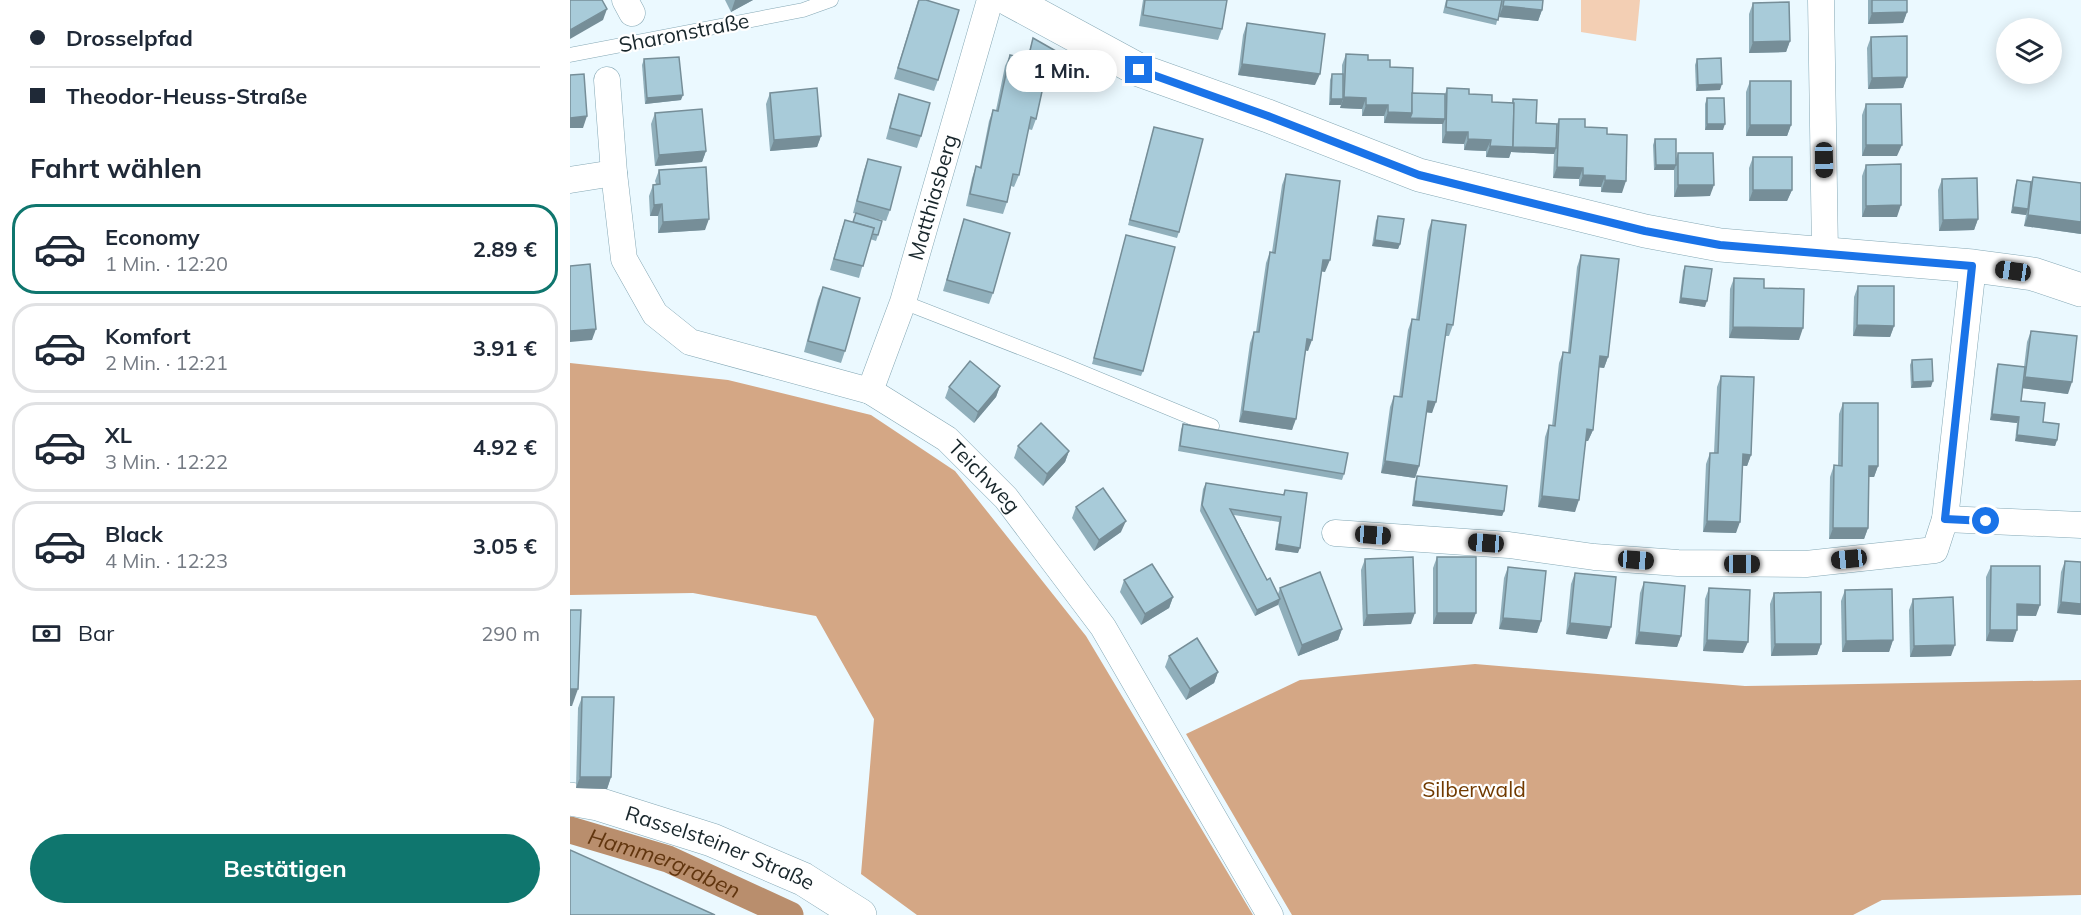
<!DOCTYPE html>
<html lang="de">
<head>
<meta charset="utf-8">
<style>
	:root { --surface:#fff; --page:#f6f6f7; --text:#1f2937; --muted:#747a83; --line:#e0e1e3; --accent:#0f766e }
	body { margin:0; font-family:Mulish,sans-serif; background:var(--page); color:var(--text); height:100vh; display:flex; flex-direction:column; font-size:22px; white-space:nowrap }
	* { box-sizing:border-box; margin:0 }
	p { font-size:20px; color:var(--muted) }
	.icon { flex:none; width:33px; height:33px; fill:none; stroke:currentColor; stroke-width:2; stroke-linecap:round; stroke-linejoin:round }
	.map { position:relative; flex:1; overflow:hidden }
	.sheet { display:flex; flex-direction:column; background:var(--surface); width:570px }
	.sheet>* { flex:none }
	.top-card { display:grid; align-content:center; height:132px; padding:0 30px; background:var(--surface) }
	.tools { position:absolute; left:1426px; top:18px; display:grid; gap:12px }
	.tools a { display:grid; place-items:center; width:66px; height:66px; border-radius:50%; background:var(--surface); box-shadow:0 3px 15px #0003; font-size:30px }
	.end { position:absolute; width:27px; height:27px; margin:-14px; border:8px solid #1a73e8; background:#fff; box-shadow:0 0 0 3px #fff }
	.from { border-radius:50% }
	.bubble { position:absolute; height:42px; border-radius:21px; background:var(--surface); box-shadow:0 3px 15px #0003; font-size:20px; font-weight:700; line-height:42px; text-align:center }
	.car { position:absolute; width:18px; height:36px; margin:-18px -9px; border-radius:8px; box-shadow:0 0 4px 2px #0007; background:linear-gradient(#222 24%,#8ab4d8 0 40%,#222 0 76%,#8ab4d8 0 86%,#222 0) }
	.top-card b { display:flex; align-items:center; gap:21px; height:57px; font-size:22px }
	.top-card b+b { border-top:2px solid var(--line) }
	.top-card i { width:15px; height:15px; background:var(--text) }
	ul { padding:0; list-style:none }
	li { display:flex; align-items:center; gap:18px; height:90px; margin:0 12px 9px; padding:0 18px; border:3px solid var(--line); border-radius:24px }
	li div { flex:1 }
	li b { display:block; font-size:22px }
	li em { font-style:normal; font-weight:700 }
	li.active { border-color:var(--accent) }
	li>.icon { width:54px; height:54px; stroke-width:1.5 }
	h2 { padding:0 30px; font-size:27px; line-height:72px }
	.pay { display:flex; align-items:center; gap:15px; height:66px; padding:0 30px; font-size:22px }
	.pay p { margin-inline-start:auto }
	.primary-button { display:flex; gap:12px; margin-top:auto; padding:12px 30px }
	.primary-button a { flex:1; height:69px; border-radius:36px; background:var(--accent); color:#fff; font-size:24px; font-weight:700; line-height:69px; text-align:center }
	main { display:flex; flex:1; min-height:0 }
	.map>svg:first-child { display:block }
</style>
</head>
<body>
<main>
<section class="sheet">
<div class="top-card">
<b><i class="from"></i>Drosselpfad</b>
<b><i></i>Theodor-Heuss-Straße</b>
</div>
<h2>Fahrt wählen</h2>
<ul>
<li class="active"><svg class="icon" aria-label="car" viewBox="0 0 24 24"><path d="M5 17H2v-5l4-1 3-4h7l3 4 3 1v5h-3M9 17h6M6 11h13"/><circle cx="7" cy="17" r="2"/><circle cx="17" cy="17" r="2"/></svg><div><b>Economy</b><p>1 Min. · 12:20</p></div><em>2.89 €</em></li>
<li><svg class="icon" aria-label="car" viewBox="0 0 24 24"><path d="M5 17H2v-5l4-1 3-4h7l3 4 3 1v5h-3M9 17h6M6 11h13"/><circle cx="7" cy="17" r="2"/><circle cx="17" cy="17" r="2"/></svg><div><b>Komfort</b><p>2 Min. · 12:21</p></div><em>3.91 €</em></li>
<li><svg class="icon" aria-label="car" viewBox="0 0 24 24"><path d="M5 17H2v-5l4-1 3-4h7l3 4 3 1v5h-3M9 17h6M6 11h13"/><circle cx="7" cy="17" r="2"/><circle cx="17" cy="17" r="2"/></svg><div><b>XL</b><p>3 Min. · 12:22</p></div><em>4.92 €</em></li>
<li><svg class="icon" aria-label="car" viewBox="0 0 24 24"><path d="M5 17H2v-5l4-1 3-4h7l3 4 3 1v5h-3M9 17h6M6 11h13"/><circle cx="7" cy="17" r="2"/><circle cx="17" cy="17" r="2"/></svg><div><b>Black</b><p>4 Min. · 12:23</p></div><em>3.05 €</em></li>
</ul>
<div class="pay"><svg class="icon" aria-label="cash" viewBox="0 0 24 24"><path d="M3 7h18v10H3z"/><circle cx="12" cy="12" r="2"/></svg>Bar<p>290 m</p></div>
<div class="primary-button"><a>Bestätigen</a></div>
</section>
<div class="map">
<svg width="1511" height="915" viewBox="0 0 1511 915">
	<rect width="100%" height="100%" fill="#ebf9ff"/>
	<polygon fill="#f3cfb4" points="1011,0 1070,0 1066,41 1011,32"/>
	<g fill="#d4a785">
		<polygon points="0,363 158,380 301,415 385,471 516,636 683,915 347,915 291,874 304,719 246,616 123,593 0,595"/>
		<polygon points="905,664 1175,686 1511,680 1511,895 1312,900 1283,915 722,915 616,734 730,680"/>
	</g>
	<g fill="none" stroke-linecap="round" stroke-linejoin="round">
		<path stroke="#b98e6d" stroke-width="27" id="s1" d="M0,830L98,859L220,915"/>
		<g stroke="#85a8b5" stroke-width="15">
			<g id="lane">
				<polyline points="0,55 233,10 261,0"/>
				<polyline points="333,302 492,364 642,426"/>
			</g>
		</g>
		<g stroke="#85a8b5" stroke-width="27">
			<g id="street">
				<polyline points="55,0 62,13"/>
				<polyline points="1251,0 1255,252"/>
				<path id="s2" d="M37,80L44,173L54,259L85,314L120,342L300,391L377,439L436,498L533,627L700,915"/>
				<polyline points="0,180 44,173"/>
				<path id="s3" d="M300,391L333,302L420,0"/>
				<polyline points="1375,519 1511,525"/>
				<polyline points="765,533 939,545 1024,557 1108,563 1236,564 1365,550 1375,519 1403,266"/>
			</g>
		</g>
		<g stroke="#85a8b5" stroke-width="34">
			<g id="secondary">
				<polyline points="440,0 569,70 698,116 849,175 1075,231 1150,245 1403,266 1463,274 1511,290"/>
				<path id="s4" d="M0,799L28,804L142,840L233,879L290,915"/>
			</g>
		</g>
		<use href="#lane" stroke="#fff" stroke-width="14"/>
		<use href="#street" stroke="#fff" stroke-width="26"/>
		<use href="#secondary" stroke="#fff" stroke-width="33"/>
	</g>
	<g fill="#90afbb">
		<polygon points="155,0 183,0 161,12"/>
		<polygon points="348,0 368,80 364,91 324,79"/>
		<polygon points="573,0 657,0 652,29 648,40 569,26"/>
		<polygon points="876,0 973,0 972,10 968,21 929,17 930,9 926,25 873,13"/>
		<polygon points="1298,0 1337,0 1337,12 1333,23 1298,24"/>
		<polygon points="1183,3 1220,41 1216,52 1179,53 1179,14"/>
		<polygon points="677,23 745,85 668,75 673,35"/>
		<polygon points="1301,37 1337,77 1333,88 1298,89 1297,48"/>
		<polygon points="463,38 488,71 486,77 476,75 466,119 462,130 458,129 449,175 444,187 441,186 437,202 433,214 396,206 402,178 406,166 410,167 419,121 423,110 426,110 435,66 440,55 457,59"/>
		<polygon points="776,54 798,60 820,67 842,93 875,94 877,88 922,102 942,103 943,99 966,123 987,124 989,119 1037,134 1052,193 1031,192 1031,187 1009,186 1009,179 983,178 984,154 941,152 939,158 916,157 916,151 894,150 894,144 872,143 872,124 814,123 814,116 792,116 792,109 770,108 771,105 759,105 760,80 762,74 772,74 772,65"/>
		<polygon points="74,59 111,100 75,104 72,65"/>
		<polygon points="1127,59 1150,90 1126,91 1125,65"/>
		<polygon points="1180,81 1221,125 1217,136 1176,136 1176,92"/>
		<polygon points="200,93 251,136 247,147 200,151 196,104"/>
		<polygon points="329,94 351,136 347,148 316,139 325,105"/>
		<polygon points="1137,98 1153,130 1135,130 1135,104"/>
		<polygon points="1296,104 1327,156 1292,156 1292,115"/>
		<polygon points="85,113 136,151 132,162 85,166 81,124"/>
		<polygon points="584,127 609,232 607,238 558,225"/>
		<polygon points="1085,139 1106,159 1108,153 1140,196 1104,197 1104,170 1084,170 1083,145"/>
		<polygon points="1183,157 1222,190 1217,201 1179,201 1179,168"/>
		<polygon points="298,159 320,210 316,221 283,213 294,170"/>
		<polygon points="1296,165 1327,217 1292,217 1292,176"/>
		<polygon points="89,170 135,230 88,233 88,216 80,216 79,196 83,185 86,184 85,181"/>
		<polygon points="716,174 755,272 752,271 738,351 736,350 722,430 669,422 680,343 684,332 686,332 696,263 700,252 702,252 712,185"/>
		<polygon points="1463,177 1511,183 1511,234 1454,226 1456,215 1441,213 1445,186 1447,180 1461,182"/>
		<polygon points="1372,179 1408,219 1404,230 1369,231 1368,190"/>
		<polygon points="286,213 308,235 306,241 300,239 289,278 260,270 271,231 275,220 283,222"/>
		<polygon points="808,216 830,244 828,249 802,246 806,221"/>
		<polygon points="394,219 423,293 419,304 373,291"/>
		<polygon points="862,220 883,325 879,336 875,336 862,413 856,412 849,466 845,478 811,473 820,407 824,396 829,397 838,330 842,319 846,320 858,231"/>
		<polygon points="556,235 573,371 571,376 522,364"/>
		<polygon points="1011,255 1038,357 1034,368 1029,367 1023,430 1018,441 1016,441 1005,512 968,507 975,437 979,425 982,426 989,363 993,352 998,352 1007,267"/>
		<polygon points="1115,266 1135,307 1109,303 1113,271"/>
		<polygon points="1164,278 1194,288 1229,340 1159,338 1160,289"/>
		<polygon points="1288,286 1324,326 1320,337 1283,336 1284,297"/>
		<polygon points="253,287 275,351 271,363 234,352 248,299"/>
		<polygon points="1461,331 1498,394 1453,388 1451,401 1473,422 1487,440 1485,446 1445,441 1447,423 1420,420 1426,369 1428,364 1454,367 1457,342"/>
		<polygon points="1342,360 1361,387 1341,388 1340,365"/>
		<polygon points="1151,376 1181,455 1177,466 1172,466 1166,533 1133,532 1136,464 1140,453 1144,453 1147,387"/>
		<polygon points="430,386 426,397 404,423 375,398 379,387"/>
		<polygon points="1273,403 1308,466 1304,477 1299,477 1298,528 1294,539 1259,539 1260,477 1264,465 1268,466 1269,414"/>
		<polygon points="613,424 774,474 772,480 608,451 611,430"/>
		<polygon points="448,446 499,451 495,462 473,486 444,458"/>
		<polygon points="847,476 934,511 932,516 842,506 845,482"/>
		<polygon points="636,483 713,495 715,490 728,553 705,550 709,522 664,515 697,580 708,594 710,588 772,629 768,640 728,656 708,604 685,616 630,511 633,489"/>
		<polygon points="506,507 551,532 524,551 502,518"/>
		<polygon points="867,557 902,624 863,624 863,568"/>
		<polygon points="795,559 841,624 793,626 791,570"/>
		<polygon points="1495,561 1511,562 1511,615 1487,613 1491,572"/>
		<polygon points="1421,566 1466,616 1447,616 1443,642 1416,641 1416,577"/>
		<polygon points="938,567 971,621 967,633 929,629 934,578"/>
		<polygon points="1005,573 1037,639 996,634 1001,584"/>
		<polygon points="554,580 603,597 599,608 571,625 550,592"/>
		<polygon points="1074,582 1111,636 1107,647 1065,644 1070,593"/>
		<polygon points="1139,588 1173,653 1133,651 1135,599"/>
		<polygon points="1275,590 1323,640 1319,652 1272,652 1271,601"/>
		<polygon points="1204,593 1251,644 1247,655 1201,656 1200,604"/>
		<polygon points="1343,599 1381,656 1340,657 1339,610"/>
		<polygon points="599,656 648,672 644,683 616,700 595,667"/>
		<polygon points="12,697 41,777 37,789 6,788 8,708"/>
	</g>
	<g fill="#768e98">
		<polygon points="165,0 183,0 161,12"/>
		<polygon points="933,6 972,10 968,21 929,17"/>
		<polygon points="37,9 33,20 0,39 0,30"/>
		<polygon points="1337,12 1333,23 1298,24 1302,13"/>
		<polygon points="1220,41 1216,52 1179,53 1183,42"/>
		<polygon points="672,64 750,74 745,85 668,75"/>
		<polygon points="1337,77 1333,88 1298,89 1302,78"/>
		<polygon points="1152,84 1150,90 1126,91 1128,85"/>
		<polygon points="113,95 111,100 75,104 77,98"/>
		<polygon points="774,97 796,98 792,109 770,108"/>
		<polygon points="761,99 773,99 771,105 759,105"/>
		<polygon points="796,105 818,105 814,116 792,116"/>
		<polygon points="818,112 842,113 875,119 873,124 814,123"/>
		<polygon points="17,116 13,128 0,128 0,118"/>
		<polygon points="1137,124 1155,124 1153,130 1135,130"/>
		<polygon points="1180,125 1221,125 1217,136 1176,136"/>
		<polygon points="876,132 898,132 894,144 872,143"/>
		<polygon points="251,136 247,147 200,151 204,140"/>
		<polygon points="898,139 921,140 916,151 894,150"/>
		<polygon points="1296,145 1332,145 1327,156 1292,156"/>
		<polygon points="920,146 941,146 986,148 984,154 941,152 939,158 916,157"/>
		<polygon points="136,151 132,162 85,166 89,155"/>
		<polygon points="1086,165 1106,165 1104,170 1084,170"/>
		<polygon points="987,167 1013,168 1009,179 983,178"/>
		<polygon points="1013,175 1035,176 1031,187 1009,186"/>
		<polygon points="1035,180 1056,181 1052,193 1031,192"/>
		<polygon points="1108,185 1144,185 1140,196 1104,197"/>
		<polygon points="1183,190 1222,190 1217,201 1179,201"/>
		<polygon points="92,204 88,216 80,216 84,205"/>
		<polygon points="1331,205 1327,217 1292,217 1296,206"/>
		<polygon points="1443,207 1458,209 1456,215 1441,213"/>
		<polygon points="1458,215 1511,222 1511,234 1454,226"/>
		<polygon points="139,219 135,230 88,233 93,222"/>
		<polygon points="1408,219 1404,230 1369,231 1373,220"/>
		<polygon points="805,240 830,244 828,249 802,246"/>
		<polygon points="753,260 760,260 755,272 749,271"/>
		<polygon points="1111,298 1137,301 1135,307 1109,303"/>
		<polygon points="1287,325 1324,326 1320,337 1283,336"/>
		<polygon points="1163,327 1233,328 1229,340 1159,338"/>
		<polygon points="26,329 22,340 0,342 0,331"/>
		<polygon points="737,339 742,340 738,351 733,350"/>
		<polygon points="1030,356 1038,357 1034,368 1026,367"/>
		<polygon points="1455,377 1502,382 1498,394 1451,388"/>
		<polygon points="1363,381 1361,387 1341,388 1343,382"/>
		<polygon points="430,386 426,397 404,423 408,412"/>
		<polygon points="858,401 866,402 862,413 854,412"/>
		<polygon points="673,411 726,419 722,430 669,422"/>
		<polygon points="1422,414 1449,417 1447,423 1420,420"/>
		<polygon points="1017,429 1023,430 1018,441 1013,441"/>
		<polygon points="1447,435 1487,440 1485,446 1445,441"/>
		<polygon points="499,451 495,462 473,486 477,474"/>
		<polygon points="1173,454 1181,455 1177,466 1169,465"/>
		<polygon points="815,461 849,466 845,478 811,473"/>
		<polygon points="1299,466 1308,466 1304,477 1295,477"/>
		<polygon points="972,496 1009,500 1005,512 968,507"/>
		<polygon points="844,501 934,511 932,516 842,506"/>
		<polygon points="556,521 551,532 524,551 529,540"/>
		<polygon points="1137,521 1170,522 1166,533 1133,532"/>
		<polygon points="1263,528 1298,528 1294,539 1259,539"/>
		<polygon points="707,544 730,548 728,553 705,550"/>
		<polygon points="603,597 599,608 571,625 575,614"/>
		<polygon points="710,599 708,605 685,616 687,610"/>
		<polygon points="1491,602 1511,604 1511,615 1487,613"/>
		<polygon points="1447,604 1470,605 1466,616 1443,615"/>
		<polygon points="845,613 841,624 793,626 797,615"/>
		<polygon points="867,613 906,613 902,624 863,624"/>
		<polygon points="933,618 971,621 967,633 929,629"/>
		<polygon points="1000,623 1041,627 1037,639 996,634"/>
		<polygon points="772,629 768,640 728,656 732,645"/>
		<polygon points="1420,630 1447,630 1443,642 1416,641"/>
		<polygon points="1069,632 1111,636 1107,647 1065,644"/>
		<polygon points="1137,640 1178,642 1173,653 1133,651"/>
		<polygon points="1323,640 1319,652 1272,652 1276,641"/>
		<polygon points="1205,644 1251,644 1247,655 1201,656"/>
		<polygon points="1385,645 1381,656 1340,657 1344,646"/>
		<polygon points="648,672 644,683 616,700 620,689"/>
		<polygon points="0,689 8,689 2,706 0,706"/>
		<polygon points="10,777 41,777 37,789 6,788"/>
	</g>
	<g fill="#a8cbd9" stroke="#768e98" stroke-width="1.5">
		<polygon points="0,0 32,0 37,9 0,30"/>
		<polygon points="349,0 356,0 389,10 368,80 328,68"/>
		<polygon points="575,0 657,0 652,29 573,15"/>
		<polygon points="877,0 932,0 928,20 876,7"/>
		<polygon points="934,0 973,0 972,10 933,6"/>
		<polygon points="1302,0 1337,0 1337,12 1302,13"/>
		<polygon points="1219,2 1220,41 1183,42 1183,3"/>
		<polygon points="677,23 755,34 750,74 672,64"/>
		<polygon points="1337,36 1337,77 1302,78 1301,37"/>
		<polygon points="463,38 491,54 488,71 477,69 478,64 458,59"/>
		<polygon points="776,54 798,55 798,60 820,60 820,67 843,68 842,113 818,112 818,105 796,105 796,98 774,97"/>
		<polygon points="440,55 478,64 466,119 461,117 449,175 443,174 437,202 400,194 406,166 411,168 423,110 428,111"/>
		<polygon points="109,57 113,95 77,98 74,59"/>
		<polygon points="1151,58 1152,84 1128,85 1127,59"/>
		<polygon points="14,74 17,116 0,118 0,75"/>
		<polygon points="762,74 773,74 773,99 761,99"/>
		<rect x="1180" y="81" width="41" height="44"/>
		<polygon points="247,88 251,136 204,140 200,93"/>
		<polygon points="877,88 899,89 899,94 922,95 922,102 944,103 943,147 920,146 921,140 898,139 898,132 876,132"/>
		<polygon points="842,93 875,94 875,119 840,118 842,113"/>
		<polygon points="329,94 360,103 351,136 320,128"/>
		<polygon points="1137,98 1154,98 1155,124 1137,124"/>
		<polygon points="943,99 967,100 966,123 987,124 986,148 943,147 944,103 943,103"/>
		<polygon points="1296,104 1331,104 1332,145 1296,145"/>
		<polygon points="132,109 136,151 89,155 85,113"/>
		<polygon points="989,119 1015,119 1015,127 1037,128 1037,134 1057,135 1056,181 1035,180 1035,176 1013,175 1013,168 987,167"/>
		<polygon points="584,127 633,139 609,232 560,220"/>
		<polygon points="1085,139 1106,139 1106,165 1086,165"/>
		<polygon points="1108,153 1143,153 1144,185 1108,185"/>
		<rect x="1183" y="157" width="39" height="33"/>
		<polygon points="298,159 331,167 320,210 287,201"/>
		<polygon points="1331,164 1331,205 1296,206 1296,165"/>
		<polygon points="136,167 139,219 93,222 92,204 84,205 83,185 90,184 89,170"/>
		<polygon points="716,174 770,181 760,260 753,260 742,340 737,339 726,419 673,411 684,332 689,332 700,252 705,253"/>
		<polygon points="1463,177 1511,183 1511,222 1458,215"/>
		<polygon points="1407,178 1408,219 1373,220 1372,179"/>
		<polygon points="1447,180 1461,182 1458,209 1443,207"/>
		<polygon points="286,213 312,221 308,235 302,234 304,228 283,222"/>
		<polygon points="808,216 834,219 830,244 805,240"/>
		<polygon points="394,219 440,233 423,293 377,280"/>
		<polygon points="275,220 304,228 293,266 264,259"/>
		<polygon points="862,220 896,225 883,325 877,324 866,402 858,401 849,466 815,461 824,396 832,397 842,319 849,320"/>
		<polygon points="556,235 605,247 573,371 524,358"/>
		<polygon points="1011,255 1049,259 1038,357 1030,356 1023,430 1017,429 1009,500 972,496 979,425 985,426 993,352 1000,353"/>
		<polygon points="20,264 26,329 0,331 0,266"/>
		<polygon points="1115,266 1142,269 1137,301 1111,298"/>
		<polygon points="1164,278 1194,279 1194,288 1234,289 1233,328 1163,327"/>
		<polygon points="1288,286 1324,286 1324,326 1287,325"/>
		<polygon points="253,287 290,298 275,351 238,341"/>
		<polygon points="1461,331 1507,336 1502,382 1455,377"/>
		<polygon points="1362,359 1363,381 1343,382 1342,360"/>
		<polygon points="400,361 430,386 408,412 379,387"/>
		<polygon points="1428,364 1455,367 1451,401 1475,403 1473,422 1489,424 1487,440 1447,435 1449,417 1422,414"/>
		<polygon points="1151,376 1184,377 1181,455 1173,454 1170,522 1137,521 1140,453 1148,453"/>
		<polygon points="1273,403 1308,403 1308,466 1299,466 1298,528 1263,528 1264,465 1272,466"/>
		<polygon points="471,423 499,451 477,474 448,446"/>
		<polygon points="613,424 778,453 774,474 610,446"/>
		<polygon points="847,476 937,486 934,511 844,501"/>
		<polygon points="636,483 714,495 715,490 737,493 730,548 707,544 711,517 660,509 697,580 700,578 710,599 687,610 632,505"/>
		<polygon points="533,488 556,521 529,540 506,507"/>
		<polygon points="843,557 845,613 797,615 795,559"/>
		<rect x="867" y="557" width="39" height="56"/>
		<polygon points="1495,561 1511,562 1511,604 1491,602"/>
		<polygon points="582,564 603,597 575,614 554,580"/>
		<polygon points="1421,566 1470,566 1470,605 1447,604 1447,630 1420,630"/>
		<polygon points="938,567 976,571 971,621 933,618"/>
		<polygon points="750,572 772,629 732,645 710,588"/>
		<polygon points="1005,573 1046,577 1041,627 1000,623"/>
		<polygon points="1074,582 1115,586 1111,636 1069,632"/>
		<polygon points="1139,588 1180,590 1178,642 1137,640"/>
		<polygon points="1322,589 1323,640 1276,641 1275,590"/>
		<polygon points="1251,592 1251,644 1205,644 1204,593"/>
		<polygon points="1383,597 1385,645 1344,646 1343,599"/>
		<polygon points="0,610 11,610 8,689 0,689"/>
		<polygon points="627,638 648,672 620,689 599,656"/>
		<polygon points="12,697 44,697 41,777 10,777"/>
		<polygon points="0,850 145,915 0,915"/>
	</g>
	<g fill="none" stroke-linecap="round" stroke-linejoin="round">
		<polyline stroke="#1a73e8" stroke-width="8" points="569,70 698,116 849,175 1075,231 1150,245 1402,266 1375,519 1416,521"/>
	</g>
	<g text-anchor="middle" stroke-width="4.5" stroke-linejoin="round" paint-order="stroke">
		<g font-size="21" fill="#18262b" stroke="#fff">
			<text transform="translate(114 33) rotate(-11)" y="7">Sharonstraße</text>
			<text dy="7" stroke="none"><textPath href="#s3" startOffset="204">Matthiasberg</textPath></text>
			<text dy="7" stroke="none"><textPath href="#s2" startOffset="618">Teichweg</textPath></text>
			<text dy="7" stroke="none"><textPath href="#s4" startOffset="158">Rasselsteiner Straße</textPath></text>
		</g>
		<g font-size="21" fill="#713a00" stroke="#fff">
			<text x="904" y="797">Silberwald</text>
		</g>
		<g font-size="22" font-style="italic" fill="#61350e" stroke="#fff">
			<text dy="8" stroke="none"><textPath href="#s1" startOffset="100">Hammergraben</textPath></text>
		</g>
	</g>
</svg>
<div class="tools">
<a><svg class="icon" aria-label="layers" viewBox="0 0 24 24"><path d="M12 4l9 5-9 5-9-5zM3 14l9 5 9-5"/></svg></a>
</div>
<i class="end from" style="left:1416px;top:521px"></i>
<i class="end" style="left:569px;top:70px"></i>
<div class="bubble" style="left:436px;top:50px;width:111px">1 Min.</div>
<i class="car" style="left:1254px;top:160px;rotate:179deg"></i>
<i class="car" style="left:1443px;top:271px;rotate:278deg"></i>
<i class="car" style="left:803px;top:535px;rotate:94deg"></i>
<i class="car" style="left:916px;top:543px;rotate:274deg"></i>
<i class="car" style="left:1279px;top:559px;rotate:264deg"></i>
<i class="car" style="left:1066px;top:560px;rotate:94deg"></i>
<i class="car" style="left:1172px;top:564px;rotate:90deg"></i>
</div>
</main>
</body>
</html>
